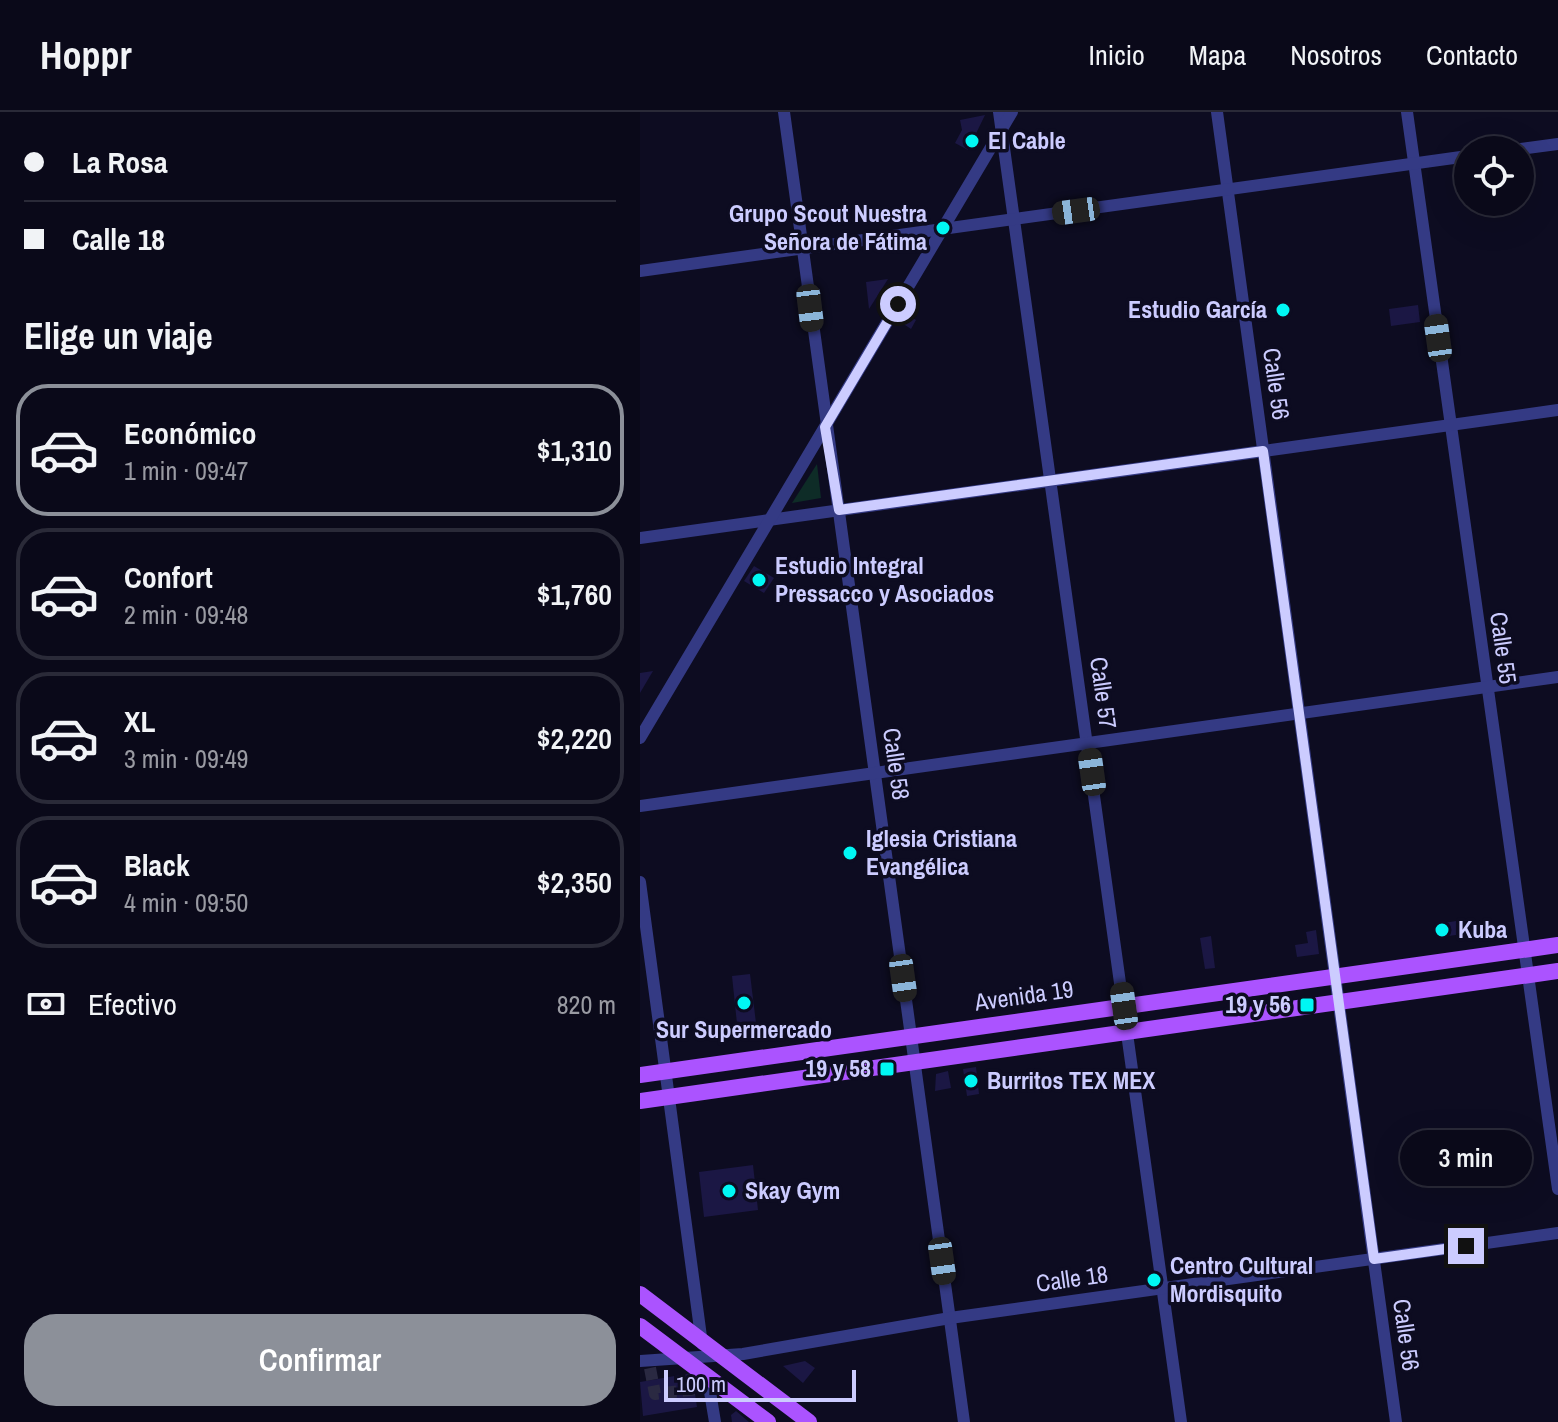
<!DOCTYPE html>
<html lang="es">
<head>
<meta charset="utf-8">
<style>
	:root { --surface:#0a0919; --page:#131222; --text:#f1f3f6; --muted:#999aa2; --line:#2a2a38; --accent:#8c9099 }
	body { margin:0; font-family:"Archivo Narrow",sans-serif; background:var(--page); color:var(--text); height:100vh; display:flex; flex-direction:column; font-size:30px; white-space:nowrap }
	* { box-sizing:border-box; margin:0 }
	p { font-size:26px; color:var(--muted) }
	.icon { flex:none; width:44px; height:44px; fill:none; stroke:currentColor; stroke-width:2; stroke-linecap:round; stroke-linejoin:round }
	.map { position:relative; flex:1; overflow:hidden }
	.panel { display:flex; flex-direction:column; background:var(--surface); width:640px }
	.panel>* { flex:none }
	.banner { display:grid; align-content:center; height:176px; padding:0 24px; background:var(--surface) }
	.tools { position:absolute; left:814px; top:24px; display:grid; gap:16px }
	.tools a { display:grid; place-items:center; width:80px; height:80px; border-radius:50%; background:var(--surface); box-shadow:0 8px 32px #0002,0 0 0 2px var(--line); font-size:40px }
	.scale { position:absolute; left:24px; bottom:20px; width:192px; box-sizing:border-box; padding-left:8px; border:4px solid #ccf; border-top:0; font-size:22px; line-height:28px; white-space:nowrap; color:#ccf; -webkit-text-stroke:6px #0d0c21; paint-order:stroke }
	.end { position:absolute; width:36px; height:36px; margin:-18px; border:10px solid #ccf; background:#111; box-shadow:0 0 0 4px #111 }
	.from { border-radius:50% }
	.bubble { position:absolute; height:56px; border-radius:28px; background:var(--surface); box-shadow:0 8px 32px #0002,0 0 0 2px var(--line); font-size:26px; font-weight:600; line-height:56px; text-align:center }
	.car { position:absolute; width:24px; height:48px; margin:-24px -12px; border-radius:10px; box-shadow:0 0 6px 2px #0007; background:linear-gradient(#222 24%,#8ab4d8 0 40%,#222 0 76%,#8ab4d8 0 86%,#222 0) }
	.banner b { display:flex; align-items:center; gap:28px; height:76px; font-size:30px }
	.banner b+b { border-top:2px solid var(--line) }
	.banner i { width:20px; height:20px; background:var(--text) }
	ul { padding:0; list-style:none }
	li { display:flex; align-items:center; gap:24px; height:132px; margin:0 16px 12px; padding:0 8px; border:4px solid var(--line); border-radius:32px }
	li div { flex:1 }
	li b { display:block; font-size:30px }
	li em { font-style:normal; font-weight:600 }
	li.on { border-color:var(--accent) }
	li>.icon { width:72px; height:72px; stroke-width:1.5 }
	h2 { padding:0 24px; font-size:36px; line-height:96px }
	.pay { display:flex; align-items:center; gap:20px; height:88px; padding:0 24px; font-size:30px }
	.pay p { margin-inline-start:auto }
	.action { display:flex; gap:16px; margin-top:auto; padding:16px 24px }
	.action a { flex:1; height:92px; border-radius:32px; background:var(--accent); color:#fff; font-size:32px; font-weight:600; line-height:92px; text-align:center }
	header { display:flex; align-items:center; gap:48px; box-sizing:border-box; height:112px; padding:0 40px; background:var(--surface); border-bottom:2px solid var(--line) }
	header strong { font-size:38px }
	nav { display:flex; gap:44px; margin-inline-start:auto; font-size:28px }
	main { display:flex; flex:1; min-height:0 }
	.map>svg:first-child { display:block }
</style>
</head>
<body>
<header>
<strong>Hoppr</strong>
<nav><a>Inicio</a><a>Mapa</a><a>Nosotros</a><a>Contacto</a></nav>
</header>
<main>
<section class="panel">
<div class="banner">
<b><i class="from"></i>La Rosa</b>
<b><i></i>Calle 18</b>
</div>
<h2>Elige un viaje</h2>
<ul>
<li class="on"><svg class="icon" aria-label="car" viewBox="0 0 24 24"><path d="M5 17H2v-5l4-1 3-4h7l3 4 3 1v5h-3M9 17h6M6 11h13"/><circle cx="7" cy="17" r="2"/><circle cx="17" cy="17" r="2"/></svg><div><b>Económico</b><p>1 min · 09:47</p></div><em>$1,310</em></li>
<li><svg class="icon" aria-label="car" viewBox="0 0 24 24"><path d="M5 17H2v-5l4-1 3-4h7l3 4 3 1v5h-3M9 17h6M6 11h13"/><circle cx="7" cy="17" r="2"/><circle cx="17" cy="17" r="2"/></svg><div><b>Confort</b><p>2 min · 09:48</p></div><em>$1,760</em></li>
<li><svg class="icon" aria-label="car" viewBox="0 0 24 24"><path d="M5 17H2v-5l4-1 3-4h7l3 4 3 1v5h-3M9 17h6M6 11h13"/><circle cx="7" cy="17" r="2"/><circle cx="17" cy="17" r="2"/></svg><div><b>XL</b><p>3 min · 09:49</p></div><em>$2,220</em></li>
<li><svg class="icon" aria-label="car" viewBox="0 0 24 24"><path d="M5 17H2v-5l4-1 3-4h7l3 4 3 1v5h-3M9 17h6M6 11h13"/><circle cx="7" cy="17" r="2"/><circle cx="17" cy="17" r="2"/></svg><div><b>Black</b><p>4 min · 09:50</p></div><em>$2,350</em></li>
</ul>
<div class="pay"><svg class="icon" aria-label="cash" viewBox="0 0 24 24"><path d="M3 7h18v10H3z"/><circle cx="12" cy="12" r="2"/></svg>Efectivo<p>820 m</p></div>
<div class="action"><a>Confirmar</a></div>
</section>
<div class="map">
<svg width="918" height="1310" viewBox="0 0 918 1310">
	<rect width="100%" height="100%" fill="#0d0c21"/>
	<polygon fill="#0e2c27" points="177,352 181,386 152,391"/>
	<g fill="#1b1744">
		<polygon points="345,3 328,38 315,31 322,18 320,8"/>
		<polygon points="248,167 229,197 226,170"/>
		<polygon points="778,193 780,210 751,214 749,197"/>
		<polygon points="267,203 276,208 271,217 262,211"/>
		<polygon points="114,454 134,466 124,481 104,469"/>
		<polygon points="13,559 0,581 0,561"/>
		<polygon points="822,808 824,822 800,825 798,812"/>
		<polygon points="676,818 679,842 657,845 655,833 668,831 666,820"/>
		<polygon points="571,824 575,856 565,857 560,826"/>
		<polygon points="110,862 117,919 98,921 92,864"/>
		<polygon points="336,955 339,982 327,984 323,957"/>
		<polygon points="308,959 311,976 295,979 296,962"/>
		<polygon points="113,1053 118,1098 64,1105 59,1060"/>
		<polygon points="165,1249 175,1256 163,1271 143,1254"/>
		<polygon points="52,1261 57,1295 3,1304 0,1270"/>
		<polygon points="96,1299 109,1310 92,1310 91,1303"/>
	</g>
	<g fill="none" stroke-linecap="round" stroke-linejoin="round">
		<polyline stroke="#2a2942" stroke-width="12" stroke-dasharray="12 6" stroke-linecap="butt" points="10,1256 15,1282 59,1277"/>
		<g stroke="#343a84" stroke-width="12">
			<polyline points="144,0 324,1310"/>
			<polyline points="359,0 541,1310"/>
			<polyline points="577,0 756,1310"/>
			<polyline points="767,0 918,1077"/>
			<polyline points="873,38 918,32"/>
			<polyline points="0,159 828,44"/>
			<polyline points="0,426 918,298"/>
			<polyline points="0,626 372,0"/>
			<polyline points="0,694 918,565"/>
			<polyline points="0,770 62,1232"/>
			<polyline points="0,1249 103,1242 310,1206 918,1121"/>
			<polyline points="67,1262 75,1310"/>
		</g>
		<g stroke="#ab53ff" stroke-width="16">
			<polyline points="0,963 918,833"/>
			<polyline points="0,989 918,859"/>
			<polyline points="0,1182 169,1310"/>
			<polyline points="0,1214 128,1310"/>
		</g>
	</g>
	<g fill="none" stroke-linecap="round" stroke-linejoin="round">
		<polyline stroke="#ccf" stroke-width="10" points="258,192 185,315 199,398 623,339 734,1147 826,1134"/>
	</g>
	<g fill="#00f7f4" stroke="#0d0c21" stroke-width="3">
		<circle cx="332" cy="29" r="8"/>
		<circle cx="303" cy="116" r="8"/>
		<circle cx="643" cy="198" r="8"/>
		<circle cx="119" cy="468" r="8"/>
		<circle cx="210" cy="741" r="8"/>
		<circle cx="802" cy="818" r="8"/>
		<circle cx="104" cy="891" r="8"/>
		<rect x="659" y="885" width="16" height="16" rx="4"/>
		<rect x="239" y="949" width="16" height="16" rx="4"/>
		<circle cx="331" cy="969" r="8"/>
		<circle cx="89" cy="1079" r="8"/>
		<circle cx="514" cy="1168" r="8"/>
	</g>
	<g text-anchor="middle" stroke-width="7" stroke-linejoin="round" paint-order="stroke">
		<g font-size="24" font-weight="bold" fill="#ccf" stroke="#0d0c21" text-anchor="start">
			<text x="348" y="37">El Cable</text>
			<text x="287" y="110" text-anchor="end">Grupo Scout Nuestra<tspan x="287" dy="28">Señora de Fátima</tspan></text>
			<text x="627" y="206" text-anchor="end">Estudio García</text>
			<text x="135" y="462">Estudio Integral<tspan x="135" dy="28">Pressacco y Asociados</tspan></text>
			<text x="226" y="735">Iglesia Cristiana<tspan x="226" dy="28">Evangélica</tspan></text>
			<text x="818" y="826">Kuba</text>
			<text x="651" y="901" text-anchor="end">19 y 56</text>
			<text x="104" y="926" text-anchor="middle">Sur Supermercado</text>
			<text x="231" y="965" text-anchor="end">19 y 58</text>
			<text x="347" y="977">Burritos TEX MEX</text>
			<text x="105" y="1087">Skay Gym</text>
			<text x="530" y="1162">Centro Cultural<tspan x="530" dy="28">Mordisquito</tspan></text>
		</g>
		<g font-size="24" fill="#ccf" stroke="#0d0c21">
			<text transform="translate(636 272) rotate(82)" y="8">Calle 56</text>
			<text transform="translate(863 536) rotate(82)" y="8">Calle 55</text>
			<text transform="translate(463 581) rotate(82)" y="8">Calle 57</text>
			<text transform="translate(256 652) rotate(82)" y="8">Calle 58</text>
			<text transform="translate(384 884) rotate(-8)" y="8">Avenida 19</text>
			<text transform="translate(432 1167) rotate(-8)" y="8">Calle 18</text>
			<text transform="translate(766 1223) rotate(82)" y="8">Calle 56</text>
		</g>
	</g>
</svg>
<div class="tools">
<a><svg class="icon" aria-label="locate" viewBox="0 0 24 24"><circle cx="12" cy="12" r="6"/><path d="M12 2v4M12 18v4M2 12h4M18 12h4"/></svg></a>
</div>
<div class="scale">100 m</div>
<i class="end from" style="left:258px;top:192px"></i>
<i class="end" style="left:826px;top:1134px"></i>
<div class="bubble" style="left:760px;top:1018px;width:132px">3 min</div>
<i class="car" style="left:436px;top:99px;rotate:262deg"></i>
<i class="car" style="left:170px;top:196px;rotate:173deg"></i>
<i class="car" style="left:798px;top:226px;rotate:352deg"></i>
<i class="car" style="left:452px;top:660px;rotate:352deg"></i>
<i class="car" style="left:263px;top:866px;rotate:172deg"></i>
<i class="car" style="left:484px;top:894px;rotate:352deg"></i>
<i class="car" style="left:302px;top:1149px;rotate:172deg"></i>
</div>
</main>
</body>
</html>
